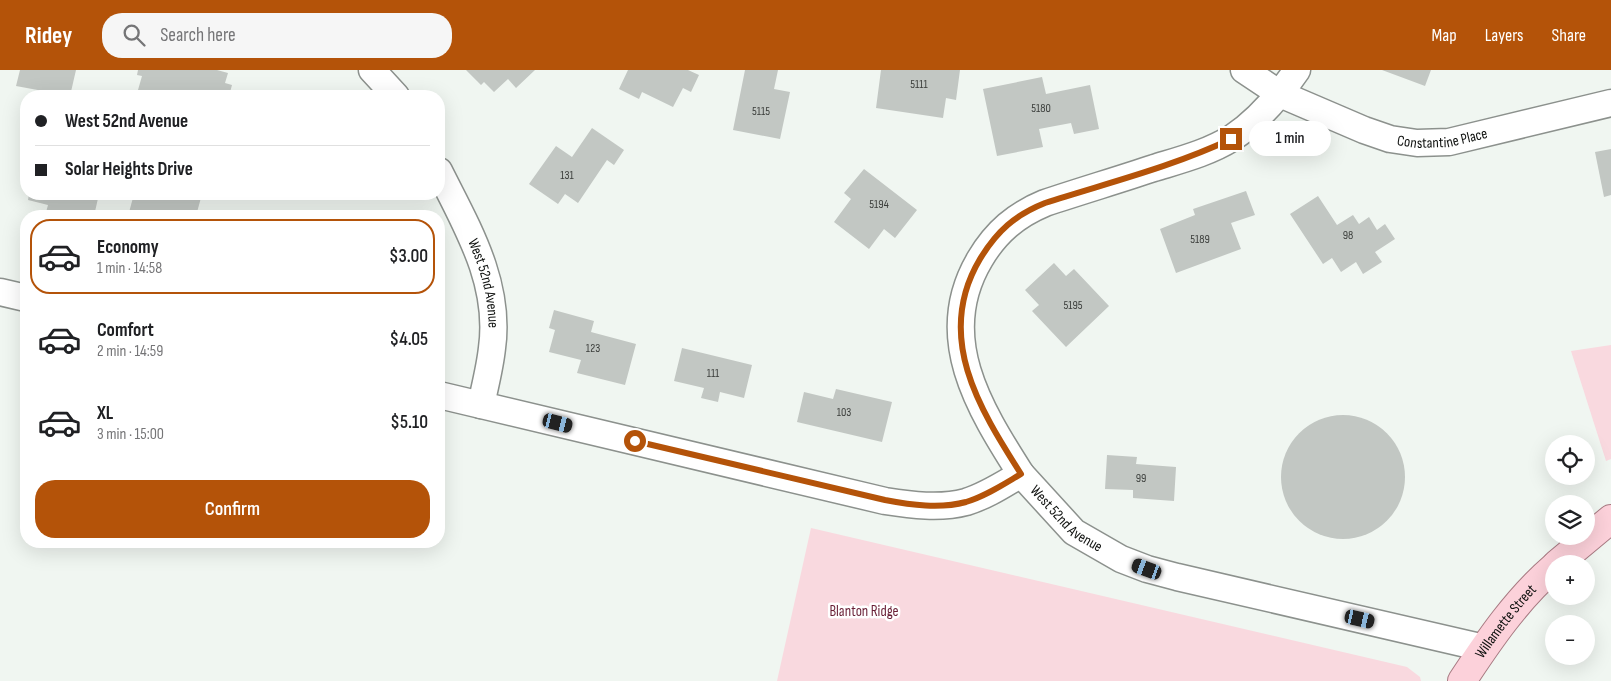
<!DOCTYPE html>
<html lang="en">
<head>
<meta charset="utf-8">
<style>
	:root { --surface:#fff; --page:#f6f6f6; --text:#202124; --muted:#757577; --line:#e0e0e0; --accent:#b45309 }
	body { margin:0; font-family:"Sofia Sans Condensed",sans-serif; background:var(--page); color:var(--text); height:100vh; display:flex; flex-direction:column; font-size:19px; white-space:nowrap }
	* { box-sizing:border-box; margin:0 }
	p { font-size:16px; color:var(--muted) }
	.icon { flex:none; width:28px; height:28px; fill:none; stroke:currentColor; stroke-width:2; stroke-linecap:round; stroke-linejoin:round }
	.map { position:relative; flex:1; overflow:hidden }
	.details { position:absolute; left:20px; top:140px; width:425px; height:338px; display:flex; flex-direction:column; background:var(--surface); border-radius:20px; box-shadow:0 5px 20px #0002 }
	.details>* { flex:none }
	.guide { position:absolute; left:20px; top:20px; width:425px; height:110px; border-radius:20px; box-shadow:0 5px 20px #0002; display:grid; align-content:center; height:110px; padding:0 15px; background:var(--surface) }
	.fabs { position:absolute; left:1545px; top:365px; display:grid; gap:10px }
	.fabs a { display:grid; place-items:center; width:50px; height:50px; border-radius:50%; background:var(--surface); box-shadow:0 5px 20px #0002; font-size:25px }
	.end { position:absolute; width:22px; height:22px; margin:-11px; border:6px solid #b45309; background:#fff; box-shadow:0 0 0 2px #fff }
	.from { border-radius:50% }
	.bubble { position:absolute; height:35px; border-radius:18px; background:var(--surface); box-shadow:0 5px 20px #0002; font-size:16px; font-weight:600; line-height:35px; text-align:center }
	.car { position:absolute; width:15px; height:30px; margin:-15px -8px; border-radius:6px; box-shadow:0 0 4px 1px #0007; background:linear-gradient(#222 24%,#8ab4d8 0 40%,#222 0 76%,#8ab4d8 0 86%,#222 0) }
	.guide b { display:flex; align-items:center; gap:18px; height:48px; font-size:19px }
	.guide b+b { border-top:1px solid var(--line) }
	.guide i { width:12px; height:12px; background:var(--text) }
	ul { padding:9px 0 0; list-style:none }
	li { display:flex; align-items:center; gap:15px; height:75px; margin:0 10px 8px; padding:0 5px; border:2px solid transparent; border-radius:20px }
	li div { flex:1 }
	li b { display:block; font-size:19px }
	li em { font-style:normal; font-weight:600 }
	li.on { border-color:var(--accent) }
	li>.icon { width:45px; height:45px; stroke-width:1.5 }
	.action { display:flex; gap:10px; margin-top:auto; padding:10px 15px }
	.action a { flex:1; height:58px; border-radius:20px; background:var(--accent); color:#fff; font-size:20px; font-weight:600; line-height:58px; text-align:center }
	header { display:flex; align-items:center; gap:30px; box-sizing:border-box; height:70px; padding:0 25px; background:var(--accent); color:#fff }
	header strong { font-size:24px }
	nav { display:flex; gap:28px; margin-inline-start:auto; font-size:18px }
	.search { width:350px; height:45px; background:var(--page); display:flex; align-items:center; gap:12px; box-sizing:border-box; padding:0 18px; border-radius:20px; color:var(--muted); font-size:19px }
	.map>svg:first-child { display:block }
</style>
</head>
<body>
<header>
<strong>Ridey</strong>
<div class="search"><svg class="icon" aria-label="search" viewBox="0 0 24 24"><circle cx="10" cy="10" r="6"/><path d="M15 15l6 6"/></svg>Search here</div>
<nav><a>Map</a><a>Layers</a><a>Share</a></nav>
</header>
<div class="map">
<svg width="1611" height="611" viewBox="0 0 1611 611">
	<rect width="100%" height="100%" fill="#f0f6f1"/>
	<g fill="#f9d9df">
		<polygon points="1611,275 1611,389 1606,391 1571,281"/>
		<polygon points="811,458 1407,597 1420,607 1421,611 777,611"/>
	</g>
	<g fill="#c2c7c3">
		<polygon points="20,0 76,0 70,26 16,16"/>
		<polygon points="138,0 217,0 228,3 225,13 232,15 229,26 147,26 148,23 138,20 142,6 137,5"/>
		<polygon points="466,0 535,0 516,18 508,9 494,22 484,12 481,15"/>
		<polygon points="628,0 688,0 699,5 691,22 683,18 673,37 642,22 639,29 619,19"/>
		<polygon points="745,0 778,0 774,19 790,22 780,69 733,60"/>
		<polygon points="881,0 960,0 956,30 946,28 943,48 876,38"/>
		<polygon points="1382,0 1431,0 1425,16"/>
		<polygon points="1042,7 1046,24 1090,15 1099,59 1074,64 1071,53 1039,59 1043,77 997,86 983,19"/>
		<polygon points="592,58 624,80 614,95 607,90 578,133 565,124 558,134 529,114 556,76 572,87"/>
		<polygon points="1611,79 1611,125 1604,127 1595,82"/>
		<polygon points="864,99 917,140 895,168 884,159 869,179 834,152 851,129 844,123"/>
		<polygon points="1246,121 1255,145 1231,153 1241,179 1176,203 1160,159 1195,145 1193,139"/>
		<polygon points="29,124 99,124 94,146 45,146 48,135 28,130"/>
		<polygon points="134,124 202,124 196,146 128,146"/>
		<polygon points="1318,126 1337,155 1353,145 1359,154 1369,147 1377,160 1385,154 1395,169 1375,182 1382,192 1363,204 1356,192 1341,202 1332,188 1323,194 1290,144"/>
		<polygon points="1054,193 1066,206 1074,199 1109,236 1066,277 1032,241 1039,235 1025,220"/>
		<polygon points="554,240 594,251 591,262 636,274 625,315 577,303 581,290 549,282 555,260 549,258"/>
		<polygon points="682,278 752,295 744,328 720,322 718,332 701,328 704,318 674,311"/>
		<polygon points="836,319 892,332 882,372 797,352 804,322 833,329"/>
		<circle cx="1343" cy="407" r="62"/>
		<polygon points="1107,385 1137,387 1136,394 1176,397 1174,431 1133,428 1133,420 1105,419"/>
	</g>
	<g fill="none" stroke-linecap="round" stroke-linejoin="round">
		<g stroke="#8c918d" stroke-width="29">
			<g id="minor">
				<polyline points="372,0 396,26"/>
				<path id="s1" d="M1244,0L1280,24L1364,60L1390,69L1417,73L1449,72L1611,33"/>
				<path id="s2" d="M439,101C467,157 501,213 492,278C490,297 485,316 481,335"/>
				<polyline points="0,222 26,228"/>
				<path id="s3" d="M439,325L885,431C911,435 940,439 966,432C986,426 1004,414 1021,404L1074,462L1121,489L1147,499L1177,507L1484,578"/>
				<path d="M1021,404C979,338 934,266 980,189C996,162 1016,145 1045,133C1081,121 1118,110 1154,98C1180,90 1208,83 1232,68C1258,51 1279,26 1297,0"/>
			</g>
		</g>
		<g stroke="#a77a82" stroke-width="30">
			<g id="major">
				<polyline points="1557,494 1611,449"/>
				<path id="s4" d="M1462,611C1489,570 1517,529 1554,497"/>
			</g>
		</g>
		<use href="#minor" stroke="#fff" stroke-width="26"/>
		<use href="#major" stroke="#fcd1da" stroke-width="28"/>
	</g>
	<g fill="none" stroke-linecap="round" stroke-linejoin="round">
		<path stroke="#b45309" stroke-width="6" d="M635,371L885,430C911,435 940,439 966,432C986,426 1004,414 1021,404C979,338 934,266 980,189C997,161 1015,145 1045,133C1107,113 1172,97 1231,69"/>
	</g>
	<g text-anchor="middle" stroke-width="5" stroke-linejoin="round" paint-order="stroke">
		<g font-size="12" fill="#3b3e3b">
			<text x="919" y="18">5111</text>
			<text x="1041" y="42">5180</text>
			<text x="761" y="45">5115</text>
			<text x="567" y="109">131</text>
			<text x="879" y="138">5194</text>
			<text x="1348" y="169">98</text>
			<text x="1200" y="173">5189</text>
			<text x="1073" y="239">5195</text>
			<text x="593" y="282">123</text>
			<text x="713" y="307">111</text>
			<text x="844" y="346">103</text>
			<text x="1141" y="412">99</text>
		</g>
		<g font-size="15" fill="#0e100e" stroke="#fff">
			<text dy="5" stroke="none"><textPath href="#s1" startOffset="215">Constantine Place</textPath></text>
			<text dy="5" stroke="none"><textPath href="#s2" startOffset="122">West 52nd Avenue</textPath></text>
			<text dy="5" stroke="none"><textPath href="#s3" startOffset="666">West 52nd Avenue</textPath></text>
			<text dy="5" stroke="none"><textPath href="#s4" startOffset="74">Willamette Street</textPath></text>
		</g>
		<g font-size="15" fill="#681f35" stroke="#fff">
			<text x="864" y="546">Blanton Ridge</text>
		</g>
	</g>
</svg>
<div class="fabs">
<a><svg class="icon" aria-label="locate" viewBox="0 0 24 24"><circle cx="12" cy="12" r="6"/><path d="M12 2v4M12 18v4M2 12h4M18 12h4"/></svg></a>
<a><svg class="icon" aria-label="layers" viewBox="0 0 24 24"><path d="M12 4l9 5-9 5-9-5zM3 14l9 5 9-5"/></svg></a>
<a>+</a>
<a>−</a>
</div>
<i class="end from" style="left:635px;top:371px"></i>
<i class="end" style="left:1231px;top:69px"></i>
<div class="bubble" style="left:1249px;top:51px;width:82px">1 min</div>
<i class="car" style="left:558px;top:353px;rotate:104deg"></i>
<i class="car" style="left:1147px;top:499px;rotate:290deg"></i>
<i class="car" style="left:1360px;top:549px;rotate:103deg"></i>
<div class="guide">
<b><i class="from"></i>West 52nd Avenue</b>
<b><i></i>Solar Heights Drive</b>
</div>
<section class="details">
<ul>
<li class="on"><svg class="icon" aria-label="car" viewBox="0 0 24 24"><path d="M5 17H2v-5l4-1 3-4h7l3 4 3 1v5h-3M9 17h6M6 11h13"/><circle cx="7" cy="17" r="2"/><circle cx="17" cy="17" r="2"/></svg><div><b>Economy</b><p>1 min · 14:58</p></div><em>$3.00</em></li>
<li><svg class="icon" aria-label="car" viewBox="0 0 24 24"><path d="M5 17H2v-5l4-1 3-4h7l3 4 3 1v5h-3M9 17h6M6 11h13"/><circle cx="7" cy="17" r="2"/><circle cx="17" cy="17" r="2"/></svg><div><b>Comfort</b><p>2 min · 14:59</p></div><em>$4.05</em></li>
<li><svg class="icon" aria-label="car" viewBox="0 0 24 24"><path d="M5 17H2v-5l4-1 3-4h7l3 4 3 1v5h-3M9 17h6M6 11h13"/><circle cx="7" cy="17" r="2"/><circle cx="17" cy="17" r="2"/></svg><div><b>XL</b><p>3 min · 15:00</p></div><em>$5.10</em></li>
</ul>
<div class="action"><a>Confirm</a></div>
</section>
</div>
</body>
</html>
